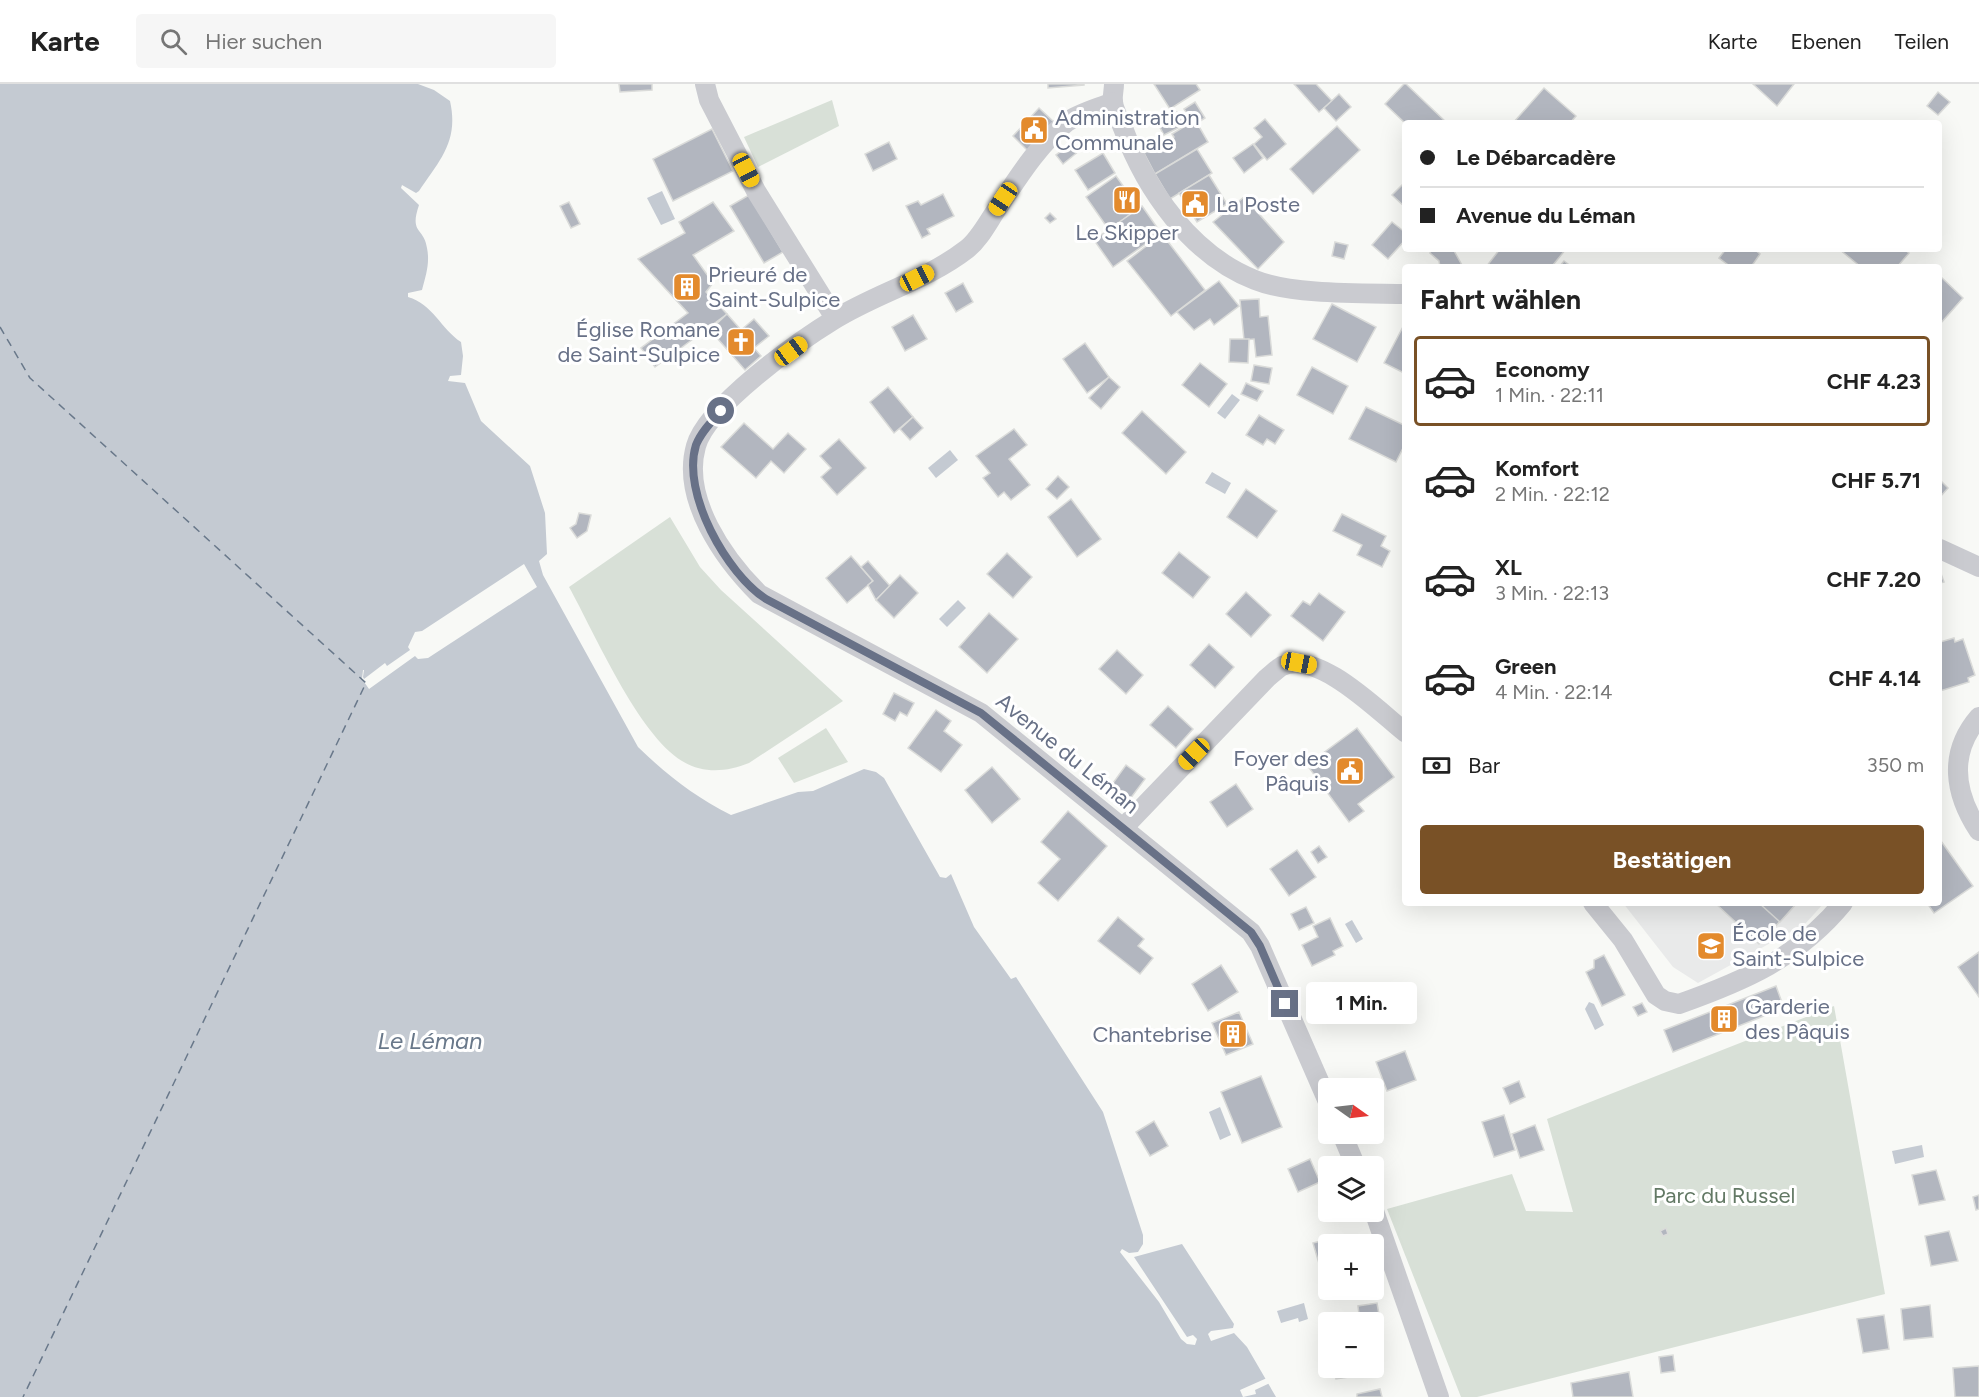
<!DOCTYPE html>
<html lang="de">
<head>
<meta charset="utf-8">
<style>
	:root { --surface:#fff; --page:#f6f6f6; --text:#222; --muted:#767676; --line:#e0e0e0; --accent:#795126 }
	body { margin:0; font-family:Figtree,sans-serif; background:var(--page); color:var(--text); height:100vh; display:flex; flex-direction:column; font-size:22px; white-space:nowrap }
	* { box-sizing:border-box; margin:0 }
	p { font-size:20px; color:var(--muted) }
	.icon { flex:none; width:33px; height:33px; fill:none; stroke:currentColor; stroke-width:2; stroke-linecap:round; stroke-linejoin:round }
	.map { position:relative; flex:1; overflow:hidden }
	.details { position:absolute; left:1402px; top:180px; width:540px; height:642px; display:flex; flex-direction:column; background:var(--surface); border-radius:6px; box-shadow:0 6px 24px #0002 }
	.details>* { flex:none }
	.guide { position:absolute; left:1402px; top:36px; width:540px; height:132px; border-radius:6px; box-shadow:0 6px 24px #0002; display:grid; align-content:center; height:132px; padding:0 18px; background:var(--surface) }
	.needle { width:39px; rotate:104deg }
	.controls { position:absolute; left:1318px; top:994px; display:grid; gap:12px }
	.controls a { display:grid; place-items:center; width:66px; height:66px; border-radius:6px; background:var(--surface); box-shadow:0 6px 24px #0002; font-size:30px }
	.end { position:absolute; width:27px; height:27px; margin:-14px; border:8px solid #687187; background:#fff; box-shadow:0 0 0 3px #fff }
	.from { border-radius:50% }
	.bubble { position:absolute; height:42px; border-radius:6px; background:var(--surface); box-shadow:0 6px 24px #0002; font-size:20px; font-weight:700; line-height:42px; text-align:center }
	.car { position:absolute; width:18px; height:36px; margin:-18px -9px; border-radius:8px; box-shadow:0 0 4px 2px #0007; background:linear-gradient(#f5c518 24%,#345 0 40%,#f5c518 0 76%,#345 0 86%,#f5c518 0) }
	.guide b { display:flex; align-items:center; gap:21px; height:57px; font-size:22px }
	.guide b+b { border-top:2px solid var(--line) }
	.guide i { width:15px; height:15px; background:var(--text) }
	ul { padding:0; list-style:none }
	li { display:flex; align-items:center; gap:18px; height:90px; margin:0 12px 9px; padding:0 6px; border:3px solid transparent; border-radius:6px }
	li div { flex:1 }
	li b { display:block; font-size:22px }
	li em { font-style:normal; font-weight:700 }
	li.on { border-color:var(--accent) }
	li>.icon { width:54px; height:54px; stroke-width:1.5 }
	h2 { padding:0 18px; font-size:27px; line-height:72px }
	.pay { display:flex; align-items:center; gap:15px; height:66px; padding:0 18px; font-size:22px }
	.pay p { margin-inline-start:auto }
	.primary-button { display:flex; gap:12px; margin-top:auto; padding:12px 18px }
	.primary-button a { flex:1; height:69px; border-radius:6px; background:var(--accent); color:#fff; font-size:24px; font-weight:700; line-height:69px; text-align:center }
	header { display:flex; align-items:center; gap:36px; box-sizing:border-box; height:84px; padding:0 30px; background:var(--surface); border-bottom:2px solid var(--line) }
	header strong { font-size:28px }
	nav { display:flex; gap:33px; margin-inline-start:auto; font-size:21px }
	.search { width:420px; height:54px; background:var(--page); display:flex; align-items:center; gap:15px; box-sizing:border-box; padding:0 21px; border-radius:6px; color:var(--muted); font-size:22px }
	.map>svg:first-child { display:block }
</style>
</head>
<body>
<header>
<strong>Karte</strong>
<div class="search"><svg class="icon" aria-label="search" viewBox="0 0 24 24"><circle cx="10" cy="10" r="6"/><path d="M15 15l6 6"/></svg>Hier suchen</div>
<nav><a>Karte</a><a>Ebenen</a><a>Teilen</a></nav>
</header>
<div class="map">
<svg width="1979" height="1313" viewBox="0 0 1979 1313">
	<rect width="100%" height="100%" fill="#f8f9f6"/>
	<polygon fill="#e9eaea" points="1623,819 1824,819 1805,840 1698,899 1673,883"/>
	<g fill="#d8e0d7">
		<polygon points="832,16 839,42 758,83 744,53"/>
		<path d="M670,433L700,483L721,506L843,617L749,679C727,688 703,690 682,677C638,650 595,550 569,503Z"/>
		<polygon points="826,644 848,678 794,699 778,674"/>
		<polygon points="1834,922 1885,1210 1477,1313 1461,1313 1387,1125 1512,1090 1526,1127 1573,1128 1547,1035"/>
	</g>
	<g fill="#c4cad2" fill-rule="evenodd">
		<path d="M0,0H418L434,6L450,17C459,57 440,76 419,107L416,109L402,101L401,104L419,121C409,150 424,143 427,164C430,179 426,191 422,206L408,209V213C433,220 441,245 461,258L463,272L461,291L450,292L448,297L465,299L481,337L530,382L545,429L547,470L539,477L543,491L638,663C668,692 694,712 731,731L798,708L813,707L864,685L876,688L884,694L940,793L946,794L951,790L974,843L1011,895L1016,893L1103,1028L1143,1151V1160L1138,1168L1129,1169L1122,1165L1120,1168L1159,1218L1181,1255L1187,1260L1195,1261L1197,1255L1193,1251L1187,1253L1134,1173L1182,1160L1234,1240L1233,1244L1211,1247L1208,1250L1211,1257L1234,1249L1247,1263L1276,1313H0ZM524,480L537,503L428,574L418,575L415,572L369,605L362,595L363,586H364L363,593L364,595L385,579L387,582L410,566L408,563L415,548L422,547Z"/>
		<polygon points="662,107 675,135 661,141 647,114"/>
		<polygon points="1232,310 1240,316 1225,335 1217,329"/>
		<polygon points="950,366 958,376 936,394 928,384"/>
		<polygon points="1212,388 1231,399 1225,410 1205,399"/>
		<polygon points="958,516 966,524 947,543 939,535"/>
		<polygon points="1352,836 1363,855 1356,859 1345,840"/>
		<polygon points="1589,918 1594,920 1604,941 1595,946 1585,925"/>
		<polygon points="1220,1023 1231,1051 1220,1056 1209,1028"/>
		<polygon points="1922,1061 1924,1073 1895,1080 1892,1067"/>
		<polygon points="1304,1219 1308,1235 1299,1238 1298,1234 1281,1239 1277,1227"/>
	</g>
	<polygon fill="#f8f9f6" points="1267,1294 1270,1299 1255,1306 1256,1310 1243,1313 1240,1306"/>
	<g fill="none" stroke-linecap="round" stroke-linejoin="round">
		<polyline stroke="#69788a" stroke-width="1.5" stroke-dasharray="8 6" stroke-linecap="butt" points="0,243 30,294 366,599 23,1313"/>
	</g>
	<g fill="#b2b6bf" stroke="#dadbd9" stroke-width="1.5">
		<polygon points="619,0 652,0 652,6 620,8"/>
		<polygon points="1048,0 1084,0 1084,1 1048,4"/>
		<polygon points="1154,0 1196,0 1200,6 1170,25"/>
		<polygon points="1294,0 1316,0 1332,17 1319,28"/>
		<polygon points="1404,0 1406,0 1447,39 1406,40 1385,20"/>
		<polygon points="1753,0 1794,0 1777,22"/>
		<polygon points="1544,4 1576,32 1570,39 1513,39"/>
		<polygon points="1938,8 1950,18 1938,31 1927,22"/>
		<polygon points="1339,10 1351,23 1336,37 1324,24"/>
		<polygon points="1195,18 1205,34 1197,39 1208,58 1155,90 1144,69 1174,53 1172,50 1192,38 1184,25"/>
		<polygon points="1039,24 1055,39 1028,67 1013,52"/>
		<polygon points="1177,28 1184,41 1164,51 1157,38"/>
		<polygon points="1265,35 1286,60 1267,76 1254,60 1262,53 1254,44"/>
		<polygon points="1337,42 1360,66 1313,110 1290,85"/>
		<polygon points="712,45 733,87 673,117 653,75"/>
		<polygon points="889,58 897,75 873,87 865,70"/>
		<polygon points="1072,59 1079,67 1063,80 1056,71"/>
		<polygon points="1253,60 1263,74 1244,89 1233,74"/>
		<polygon points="1197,65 1212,89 1170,115 1155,90"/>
		<polygon points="1103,69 1115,89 1088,106 1075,86"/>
		<polygon points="1209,91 1227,120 1197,138 1179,109"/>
		<polygon points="1116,92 1139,124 1109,146 1086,113"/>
		<polygon points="1406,97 1406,123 1405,123 1392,111"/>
		<polygon points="943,110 954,132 927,145 930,150 922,154 906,122 918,117 921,121"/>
		<polygon points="749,111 783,168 764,179 730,122"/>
		<polygon points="1244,113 1284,158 1258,185 1213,138"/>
		<polygon points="569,118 580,140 571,144 560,122"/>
		<polygon points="713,118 734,147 693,171 713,199 706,208 727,230 655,283 641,264 688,229 638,175 685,149 679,138"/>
		<polygon points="1142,122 1161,149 1113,183 1094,156"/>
		<polygon points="1050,129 1056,135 1050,139 1045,134"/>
		<polygon points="1392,138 1406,149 1406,155 1388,175 1372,161"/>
		<polygon points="1162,150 1205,206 1171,232 1127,177"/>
		<polygon points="1335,158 1348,161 1344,175 1332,172"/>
		<polygon points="1432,165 1453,165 1463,183 1440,183 1439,177 1430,169"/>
		<polygon points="1500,165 1566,165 1553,181 1555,183 1486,183"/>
		<polygon points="1726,165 1754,165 1760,170 1751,183 1731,183 1719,174"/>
		<polygon points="1839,165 1904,165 1909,169 1897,183 1861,183"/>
		<polygon points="1564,177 1572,183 1559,183"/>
		<polygon points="1940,192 1963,214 1940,240"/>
		<polygon points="1219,197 1239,222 1214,241 1210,235 1194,246 1177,228"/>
		<polygon points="963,199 973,218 956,228 945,209"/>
		<polygon points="1259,215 1260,233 1268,232 1272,271 1256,273 1254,255 1244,256 1240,216"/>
		<polygon points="1332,220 1376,243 1357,278 1313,255"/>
		<polygon points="727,230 741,246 754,235 769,252 754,264 761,272 745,286 710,246"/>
		<polygon points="913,231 927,255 905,267 892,243"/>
		<polygon points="1406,237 1406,290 1384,279"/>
		<polygon points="1230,255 1249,255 1248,279 1229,278"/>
		<polygon points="1085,259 1109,293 1087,309 1063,275"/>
		<polygon points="1200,279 1227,300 1209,323 1182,301"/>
		<polygon points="1254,281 1272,284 1269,300 1251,297"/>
		<polygon points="1312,283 1348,302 1333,330 1297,311"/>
		<polygon points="1109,293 1120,303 1101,325 1089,314"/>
		<polygon points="1246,299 1263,307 1257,317 1241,310"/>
		<polygon points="888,303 913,333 894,349 870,318"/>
		<polygon points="1366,323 1406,342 1406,358 1396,378 1349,355"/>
		<polygon points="1142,327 1186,368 1166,390 1122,349"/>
		<polygon points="1259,331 1284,346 1275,360 1267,355 1263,361 1246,351"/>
		<polygon points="913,333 923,344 910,356 900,345"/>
		<polygon points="744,339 773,365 788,349 806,365 784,389 771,377 756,394 721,363"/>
		<polygon points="1014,345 1027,361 1009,375 1030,401 1011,416 1004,408 998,413 983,394 990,389 976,372"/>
		<polygon points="839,355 866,384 837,411 821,393 831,384 820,372"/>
		<polygon points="1058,392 1069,403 1057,415 1046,405"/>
		<polygon points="1940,396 1948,404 1940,413"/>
		<polygon points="1246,405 1277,427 1257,454 1227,433"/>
		<polygon points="1071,415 1101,455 1077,473 1048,433"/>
		<polygon points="579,429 591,431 587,447 577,454 570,444 576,440"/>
		<polygon points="1342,430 1386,452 1381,462 1390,467 1382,483 1357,471 1362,461 1333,447"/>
		<polygon points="1179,468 1210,493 1193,514 1162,489"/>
		<polygon points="1007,469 1032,493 1013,514 987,490"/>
		<polygon points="851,472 873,497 847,519 826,494"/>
		<polygon points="868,477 890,502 876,516 868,501 873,497 861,483"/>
		<polygon points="1940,487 1944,498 1940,499"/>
		<polygon points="900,491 918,509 894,534 876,516"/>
		<polygon points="1246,508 1271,531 1251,553 1226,530"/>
		<polygon points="1319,509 1345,528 1323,557 1291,532 1303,517 1310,521"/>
		<polygon points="989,529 1018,555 987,589 959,563"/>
		<polygon points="1954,554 1955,558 1963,555 1975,591 1968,594 1969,598 1940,607 1940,558"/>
		<polygon points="1209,560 1234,583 1215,604 1190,581"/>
		<polygon points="1117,566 1143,591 1126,610 1099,585"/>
		<polygon points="894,609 914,619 907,632 900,628 895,637 883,630"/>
		<polygon points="1168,622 1193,645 1176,664 1150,641"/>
		<polygon points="936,626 951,637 944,647 962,661 941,688 908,664"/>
		<polygon points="1357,644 1394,693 1358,720 1364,727 1349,738 1307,681"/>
		<polygon points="1126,681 1145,695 1127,719 1108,706"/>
		<polygon points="992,683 1020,715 992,739 965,706"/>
		<polygon points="1236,700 1253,725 1227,743 1210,718"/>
		<polygon points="1068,727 1107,762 1058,817 1038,799 1060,775 1041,758"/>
		<polygon points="1941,757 1973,802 1934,829 1927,819 1940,819"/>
		<polygon points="1319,762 1327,773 1318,779 1311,768"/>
		<polygon points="1297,766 1316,793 1289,812 1270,785"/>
		<polygon points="1715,819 1797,819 1759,860"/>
		<polygon points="1759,819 1797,819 1780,838"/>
		<polygon points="1306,823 1314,839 1299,846 1291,830"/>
		<polygon points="1118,833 1144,855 1138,862 1153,874 1140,890 1098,857"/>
		<polygon points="1330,834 1343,862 1333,867 1335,871 1312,882 1302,861 1318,853 1313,842"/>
		<polygon points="1979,868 1979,913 1958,883"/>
		<polygon points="1604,871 1625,911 1602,922 1586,888 1594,884 1594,876"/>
		<polygon points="1221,881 1238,908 1208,927 1192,900"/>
		<polygon points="1776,902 1784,924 1673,968 1664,946"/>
		<polygon points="1642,919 1647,928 1638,932 1633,923"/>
		<polygon points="1239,928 1253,960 1226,971 1212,939"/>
		<polygon points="1405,967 1416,996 1387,1007 1376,978"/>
		<polygon points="1261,992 1282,1043 1242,1059 1221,1008"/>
		<polygon points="1519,997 1525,1013 1510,1020 1503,1004"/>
		<polygon points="1504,1031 1515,1066 1494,1073 1482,1038"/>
		<polygon points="1154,1037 1168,1062 1150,1072 1136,1048"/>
		<polygon points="1535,1041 1544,1066 1520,1074 1512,1050"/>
		<polygon points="1310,1075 1320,1098 1298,1108 1288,1085"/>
		<polygon points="1936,1086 1945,1116 1919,1121 1912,1091"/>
		<polygon points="1979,1111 1979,1125 1976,1126 1973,1113"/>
		<polygon points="1666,1144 1668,1150 1663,1152 1660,1147"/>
		<polygon points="1949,1147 1958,1177 1931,1182 1925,1152"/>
		<polygon points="1336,1153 1338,1161 1329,1161 1329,1206 1343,1206 1328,1210 1313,1159"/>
		<polygon points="1377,1219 1380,1236 1360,1239 1358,1222"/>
		<polygon points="1930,1221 1933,1253 1904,1256 1901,1225"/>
		<polygon points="1884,1231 1889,1265 1863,1269 1857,1235"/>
		<polygon points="1376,1245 1383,1288 1336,1295 1335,1284 1374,1284"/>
		<polygon points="1673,1271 1675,1287 1661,1289 1659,1273"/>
		<polygon points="1979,1282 1979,1313 1955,1313 1953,1284"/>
		<polygon points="1629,1288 1633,1313 1573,1313 1571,1299"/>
		<polygon points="1380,1305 1382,1313 1357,1313 1357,1310"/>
	</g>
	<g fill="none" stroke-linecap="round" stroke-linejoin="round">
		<g stroke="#cacbd0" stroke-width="20">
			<polyline points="705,0 709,16 756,107 835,234"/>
			<path d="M1114,0C1114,6 1112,13 1113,18C1114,27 1120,36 1123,44C1146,106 1191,171 1255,196C1292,211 1364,209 1406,210"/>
			<path d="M1113,18C1099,24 1079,29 1067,38C1039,60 1019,92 999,122C989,136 980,155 967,165C927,196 877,209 835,235C799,257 707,322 696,362C681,415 724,475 759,510L981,629L1251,848L1260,862L1329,1020"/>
			<polyline points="1940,465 1979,483"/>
			<path d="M1979,633C1948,669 1954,709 1979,747"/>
			<path d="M1123,744L1267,594C1272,590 1277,585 1282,582C1319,566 1378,627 1406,649"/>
			<path d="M1593,819L1623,856L1656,911L1665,917L1679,920C1744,897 1798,874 1843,819"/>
			<polyline points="1342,1050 1356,1083"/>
			<polyline points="1374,1127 1439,1313"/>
		</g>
	</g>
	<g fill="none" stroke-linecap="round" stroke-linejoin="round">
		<path stroke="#687187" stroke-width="8" d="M721,327C712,337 701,348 696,361C681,409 727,490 766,515L981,629L1251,848L1260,862L1285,920"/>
	</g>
	<defs>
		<g id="civic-square" transform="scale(1.5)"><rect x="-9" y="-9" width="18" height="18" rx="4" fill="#e38a2c" stroke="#fff"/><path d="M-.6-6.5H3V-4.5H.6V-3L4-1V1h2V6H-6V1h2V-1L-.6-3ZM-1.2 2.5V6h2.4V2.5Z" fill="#fff"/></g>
		<g id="restaurant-square" transform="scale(1.5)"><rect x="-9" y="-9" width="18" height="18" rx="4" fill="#e38a2c" stroke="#fff"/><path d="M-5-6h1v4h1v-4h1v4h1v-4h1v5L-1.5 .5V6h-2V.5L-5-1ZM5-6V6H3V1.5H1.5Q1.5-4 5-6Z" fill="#fff"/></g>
		<g id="building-square" transform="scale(1.5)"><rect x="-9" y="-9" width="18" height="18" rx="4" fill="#e38a2c" stroke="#fff"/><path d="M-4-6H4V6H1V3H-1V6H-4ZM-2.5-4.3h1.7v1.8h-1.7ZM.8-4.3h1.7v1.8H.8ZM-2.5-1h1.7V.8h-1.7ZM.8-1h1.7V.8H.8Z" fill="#fff"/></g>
		<g id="church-square" transform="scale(1.5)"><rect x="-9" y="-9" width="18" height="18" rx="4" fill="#e38a2c" stroke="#fff"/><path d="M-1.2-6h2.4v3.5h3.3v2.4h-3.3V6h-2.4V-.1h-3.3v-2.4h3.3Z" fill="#fff"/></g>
		<g id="school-square" transform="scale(1.5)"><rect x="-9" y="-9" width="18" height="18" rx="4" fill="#e38a2c" stroke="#fff"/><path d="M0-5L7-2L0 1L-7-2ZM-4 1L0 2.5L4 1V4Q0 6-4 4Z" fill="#fff"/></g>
	</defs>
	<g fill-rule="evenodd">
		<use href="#civic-square" x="1034" y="46"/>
		<use href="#restaurant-square" x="1127" y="116"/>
		<use href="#civic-square" x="1195" y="120"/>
		<use href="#building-square" x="687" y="203"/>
		<use href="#church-square" x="741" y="258"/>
		<use href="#civic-square" x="1350" y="687"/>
		<use href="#school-square" x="1711" y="862"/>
		<use href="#building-square" x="1724" y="935"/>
		<use href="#building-square" x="1233" y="950"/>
	</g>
	<g text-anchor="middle" stroke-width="6" stroke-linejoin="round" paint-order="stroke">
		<g font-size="22" fill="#687187" stroke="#fff" text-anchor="start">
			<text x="1055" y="41">Administration<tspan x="1055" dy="25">Communale</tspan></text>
			<text x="1216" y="128">La Poste</text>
			<text x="1127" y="156" text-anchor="middle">Le Skipper</text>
			<text x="708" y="198">Prieuré de<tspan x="708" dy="25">Saint-Sulpice</tspan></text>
			<text x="720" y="253" text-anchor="end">Église Romane<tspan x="720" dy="25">de Saint-Sulpice</tspan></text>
			<text x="1329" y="682" text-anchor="end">Foyer des<tspan x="1329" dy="25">Pâquis</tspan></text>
			<text x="1732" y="857">École de<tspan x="1732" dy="25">Saint-Sulpice</tspan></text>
			<text x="1745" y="930">Garderie<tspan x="1745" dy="25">des Pâquis</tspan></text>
			<text x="1212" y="958" text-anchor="end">Chantebrise</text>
		</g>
		<g font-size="22" fill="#687187" stroke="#fff">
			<text transform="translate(1068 669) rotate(39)" y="8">Avenue du Léman</text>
		</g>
		<g font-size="22" fill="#637965" stroke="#fff">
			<text x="1724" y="1119">Parc du Russel</text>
		</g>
		<g font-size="24" font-style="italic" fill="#69788a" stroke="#fff">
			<text x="430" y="965">Le Léman</text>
		</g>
	</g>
</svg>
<div class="controls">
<a><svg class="needle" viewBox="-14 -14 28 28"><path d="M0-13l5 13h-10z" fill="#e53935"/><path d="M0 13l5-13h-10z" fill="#767676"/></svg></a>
<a><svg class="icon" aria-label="layers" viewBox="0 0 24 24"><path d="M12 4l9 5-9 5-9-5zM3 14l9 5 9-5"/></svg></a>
<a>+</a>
<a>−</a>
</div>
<i class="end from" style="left:721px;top:327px"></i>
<i class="end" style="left:1285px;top:920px"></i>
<div class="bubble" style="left:1306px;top:898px;width:111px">1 Min.</div>
<i class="car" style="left:746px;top:86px;rotate:152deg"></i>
<i class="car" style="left:1003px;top:115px;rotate:214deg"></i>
<i class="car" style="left:917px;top:194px;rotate:63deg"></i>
<i class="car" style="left:791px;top:267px;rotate:54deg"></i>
<i class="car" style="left:1299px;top:579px;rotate:101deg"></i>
<i class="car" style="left:1194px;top:670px;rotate:224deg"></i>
<div class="guide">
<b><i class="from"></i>Le Débarcadère</b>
<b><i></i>Avenue du Léman</b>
</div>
<section class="details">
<h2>Fahrt wählen</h2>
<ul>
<li class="on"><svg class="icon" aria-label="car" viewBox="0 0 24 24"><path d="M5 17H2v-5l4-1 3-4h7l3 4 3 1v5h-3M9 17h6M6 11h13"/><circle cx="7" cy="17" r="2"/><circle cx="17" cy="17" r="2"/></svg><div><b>Economy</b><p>1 Min. · 22:11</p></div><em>CHF 4.23</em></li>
<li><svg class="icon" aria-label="car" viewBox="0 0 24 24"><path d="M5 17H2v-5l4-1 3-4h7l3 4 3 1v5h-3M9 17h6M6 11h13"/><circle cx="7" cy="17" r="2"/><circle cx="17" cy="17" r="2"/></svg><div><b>Komfort</b><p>2 Min. · 22:12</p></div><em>CHF 5.71</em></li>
<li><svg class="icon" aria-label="car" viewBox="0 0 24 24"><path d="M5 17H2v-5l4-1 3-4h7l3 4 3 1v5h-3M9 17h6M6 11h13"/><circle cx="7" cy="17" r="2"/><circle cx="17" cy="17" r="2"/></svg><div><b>XL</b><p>3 Min. · 22:13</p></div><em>CHF 7.20</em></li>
<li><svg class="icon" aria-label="car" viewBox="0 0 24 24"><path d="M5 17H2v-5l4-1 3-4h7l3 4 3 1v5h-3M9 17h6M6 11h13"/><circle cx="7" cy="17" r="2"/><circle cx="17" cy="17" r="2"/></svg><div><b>Green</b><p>4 Min. · 22:14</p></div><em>CHF 4.14</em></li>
</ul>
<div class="pay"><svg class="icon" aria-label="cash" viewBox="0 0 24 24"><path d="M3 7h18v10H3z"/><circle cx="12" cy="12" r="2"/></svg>Bar<p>350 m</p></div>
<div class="primary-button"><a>Bestätigen</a></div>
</section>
</div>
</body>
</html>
